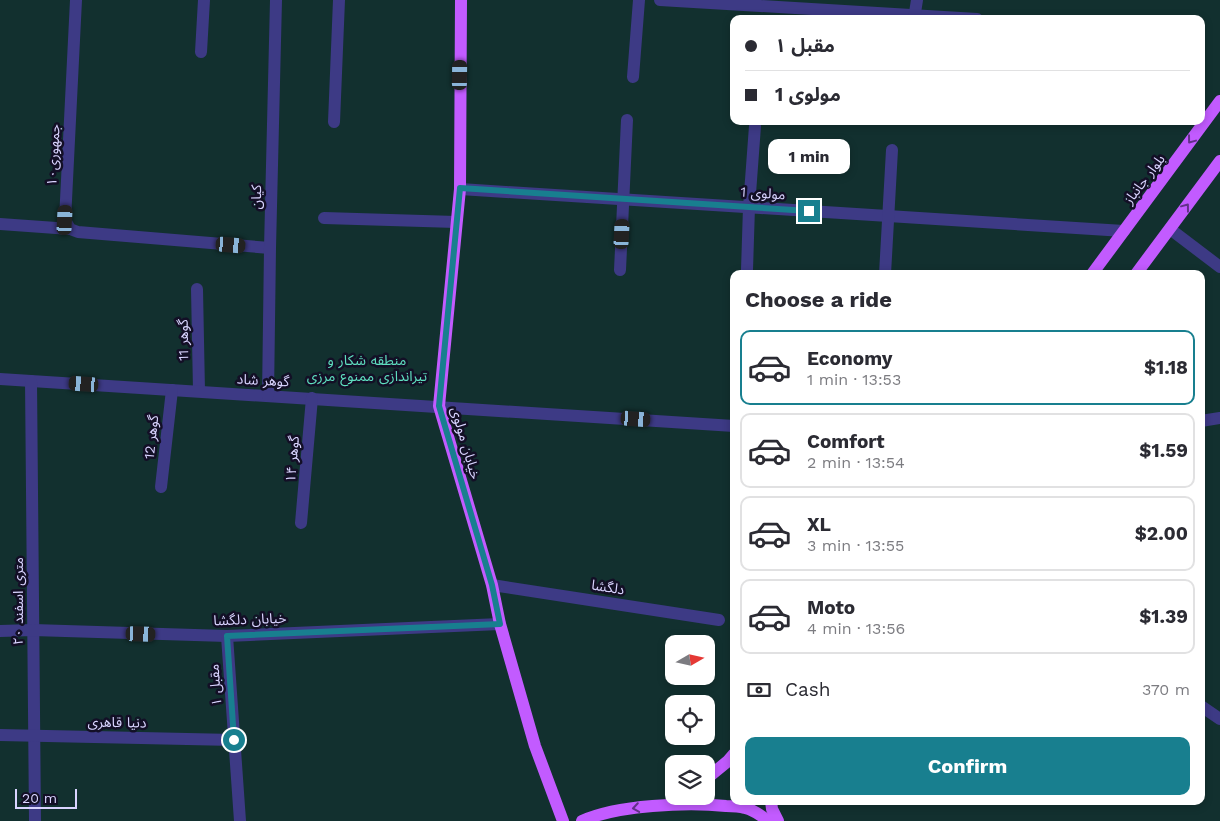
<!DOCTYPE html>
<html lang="en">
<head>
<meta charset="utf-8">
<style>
	:root { --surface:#fff; --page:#f2f2f3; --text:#2b2b33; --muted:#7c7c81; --line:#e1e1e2; --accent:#187f8f }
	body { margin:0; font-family:"Work Sans","Noto Sans Arabic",sans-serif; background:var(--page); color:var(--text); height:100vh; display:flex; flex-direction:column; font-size:19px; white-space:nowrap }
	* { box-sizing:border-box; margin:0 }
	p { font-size:16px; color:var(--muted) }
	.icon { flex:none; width:28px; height:28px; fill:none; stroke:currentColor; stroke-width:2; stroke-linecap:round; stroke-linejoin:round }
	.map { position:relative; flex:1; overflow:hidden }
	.details { position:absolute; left:730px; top:270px; width:475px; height:535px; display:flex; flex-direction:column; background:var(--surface); border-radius:10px; box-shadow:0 2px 8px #0003 }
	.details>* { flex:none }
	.banner { position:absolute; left:730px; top:15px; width:475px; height:110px; border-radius:10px; box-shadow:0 2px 8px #0003; display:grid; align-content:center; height:110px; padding:0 15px; background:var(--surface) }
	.needle { width:32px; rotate:81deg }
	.fabs { position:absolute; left:665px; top:635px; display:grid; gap:10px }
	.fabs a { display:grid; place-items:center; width:50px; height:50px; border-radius:10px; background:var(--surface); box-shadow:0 2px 8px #0003; font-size:25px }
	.scale { position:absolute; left:15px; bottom:12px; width:62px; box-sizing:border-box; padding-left:5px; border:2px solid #d9d4ff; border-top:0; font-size:14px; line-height:18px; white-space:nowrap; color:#d9d4ff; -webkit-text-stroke:4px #130f26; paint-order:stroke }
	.end { position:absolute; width:22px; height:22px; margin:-11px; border:6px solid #187f8f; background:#fff; box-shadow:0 0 0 2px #fff }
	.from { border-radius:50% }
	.bubble { position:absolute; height:35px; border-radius:10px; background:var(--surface); box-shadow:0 2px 8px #0003; font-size:16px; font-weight:700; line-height:35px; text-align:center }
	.car { position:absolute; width:15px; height:30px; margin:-15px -8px; border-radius:6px; box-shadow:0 0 4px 1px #0007; background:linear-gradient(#222 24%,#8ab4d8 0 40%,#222 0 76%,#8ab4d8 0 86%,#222 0) }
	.banner b { display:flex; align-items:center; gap:18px; height:48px; font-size:19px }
	.banner b+b { border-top:1px solid var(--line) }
	.banner i { width:12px; height:12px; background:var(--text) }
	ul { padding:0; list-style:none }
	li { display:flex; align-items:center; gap:15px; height:75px; margin:0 10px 8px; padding:0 5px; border:2px solid var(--line); border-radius:10px }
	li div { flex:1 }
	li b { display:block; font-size:19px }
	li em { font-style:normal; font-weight:700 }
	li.on { border-color:var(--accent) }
	li>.icon { width:45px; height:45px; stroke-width:1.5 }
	h2 { padding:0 15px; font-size:22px; line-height:60px }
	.pay { display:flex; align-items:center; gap:12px; height:55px; padding:0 15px; font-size:19px }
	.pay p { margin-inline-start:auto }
	.action { display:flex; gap:10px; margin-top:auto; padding:10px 15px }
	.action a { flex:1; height:58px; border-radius:10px; background:var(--accent); color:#fff; font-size:20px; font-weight:700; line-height:58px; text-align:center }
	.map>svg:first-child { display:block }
</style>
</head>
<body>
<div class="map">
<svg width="1220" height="821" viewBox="0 0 1220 821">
	<rect width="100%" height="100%" fill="#130f26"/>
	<path fill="#12302f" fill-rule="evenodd" d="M0,0H1220V821H0ZM734,19H1201V121H734ZM734,274H1201V801H734ZM674,644H706V676H674ZM674,704H706V736H674ZM674,764H706V796H674Z"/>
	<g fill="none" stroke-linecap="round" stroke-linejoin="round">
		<g stroke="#3d3a85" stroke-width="12">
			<polyline points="76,0 65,220 70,229 78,232 270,248"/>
			<polyline points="660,0 977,19"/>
			<polyline points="914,19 917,0"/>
			<polyline points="201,52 204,0"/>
			<polyline points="633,77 639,0"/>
			<polyline points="334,122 339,0"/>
			<polyline points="460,189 1124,231"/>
			<polyline points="324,218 456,222"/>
			<polyline points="0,224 70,229"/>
			<polyline points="1170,229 1220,267"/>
			<polyline points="620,270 627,120"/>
			<polyline points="747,270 749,207 755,126"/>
			<polyline points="885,274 892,150"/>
			<polyline points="197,289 199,391"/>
			<polyline points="0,379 734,426"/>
			<polyline points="31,381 35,821"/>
			<polyline points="268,396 270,248 276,0"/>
			<polyline points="1201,421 1220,418"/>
			<polyline points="161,487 172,390"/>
			<polyline points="301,523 312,398"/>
			<polyline points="492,585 719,620"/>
			<polyline points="0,631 33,630 227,636 500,624"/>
			<polyline points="227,636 240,821"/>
			<polyline points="1201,706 1220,719"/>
			<polyline points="0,735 234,740"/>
		</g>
		<g stroke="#c25bff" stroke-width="12">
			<polyline points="461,0 460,189 439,406 492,585 500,624 535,746 563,821"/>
			<polyline points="1092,274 1220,101"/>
			<polyline points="1136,274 1220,161"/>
			<polyline points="706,779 728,761 734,754"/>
			<polyline points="771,801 772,809 778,821"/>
			<path d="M582,821C617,805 687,802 726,806C732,806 739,806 745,808C753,810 762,816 768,821"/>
		</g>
	</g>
	<defs><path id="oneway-chevron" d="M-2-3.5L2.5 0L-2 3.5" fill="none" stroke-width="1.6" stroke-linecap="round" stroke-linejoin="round" transform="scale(1.25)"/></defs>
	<g stroke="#623188">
		<use href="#oneway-chevron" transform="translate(1191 140) rotate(127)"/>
		<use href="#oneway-chevron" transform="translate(1186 207) rotate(-53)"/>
		<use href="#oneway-chevron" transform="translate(636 808) rotate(171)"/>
	</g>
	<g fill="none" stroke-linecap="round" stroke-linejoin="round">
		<polyline stroke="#187f8f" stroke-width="6" points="234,740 227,636 500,624 492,585 439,406 460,188 809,211"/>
	</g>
	<g text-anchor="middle" stroke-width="5" stroke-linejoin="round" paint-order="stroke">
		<g font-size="14" fill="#d9d4ff" stroke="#130f26">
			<text transform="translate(53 155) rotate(-87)" y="5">جمهوری۱۰</text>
			<text transform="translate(1144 179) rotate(-53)" y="5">بلوار جانباز</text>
			<text transform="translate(763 193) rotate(4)" y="5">مولوی 1</text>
			<text transform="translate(256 197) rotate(-89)" y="5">کیان</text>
			<text transform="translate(183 340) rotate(-91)" y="5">گوهر 11</text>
			<text transform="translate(263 380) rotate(3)" y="5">گوهر شاد</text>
			<text transform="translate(151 437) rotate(-84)" y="5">گوهر 12</text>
			<text transform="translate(466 443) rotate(74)" y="5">خیابان مولوی</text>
			<text transform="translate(292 459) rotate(-85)" y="5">گوهر ۱۴</text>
			<text transform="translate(608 587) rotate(9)" y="5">دلگشا</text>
			<text transform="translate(18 601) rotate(-90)" y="5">۲۰ متری اسفند</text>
			<text transform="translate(250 619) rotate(-2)" y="5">خیابان دلگشا</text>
			<text transform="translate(215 685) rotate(-94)" y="5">مقبل ۱</text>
			<text transform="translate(117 722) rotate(1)" y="5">دنیا قاهری</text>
		</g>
		<g font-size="14" fill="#5fe0c0" stroke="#130f26">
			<text x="367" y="365">منطقه شکار و<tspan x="367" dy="16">تیراندازی ممنوع مرزی</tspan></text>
		</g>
	</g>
</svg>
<div class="fabs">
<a><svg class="needle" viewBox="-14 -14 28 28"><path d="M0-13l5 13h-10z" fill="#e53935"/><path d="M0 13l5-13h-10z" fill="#7c7c81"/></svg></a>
<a><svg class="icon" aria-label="locate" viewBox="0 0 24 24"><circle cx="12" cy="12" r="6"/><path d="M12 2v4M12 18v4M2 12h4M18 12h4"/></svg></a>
<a><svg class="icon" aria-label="layers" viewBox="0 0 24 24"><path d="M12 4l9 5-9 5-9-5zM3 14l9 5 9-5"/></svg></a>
</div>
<div class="scale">20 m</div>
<i class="end from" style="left:234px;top:740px"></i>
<i class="end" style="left:809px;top:211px"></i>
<div class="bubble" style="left:768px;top:139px;width:82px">1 min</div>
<i class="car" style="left:460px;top:75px;rotate:1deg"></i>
<i class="car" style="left:65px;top:220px;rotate:3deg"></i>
<i class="car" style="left:622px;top:234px;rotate:3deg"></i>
<i class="car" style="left:231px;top:245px;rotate:95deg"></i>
<i class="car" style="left:84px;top:384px;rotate:274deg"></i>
<i class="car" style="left:636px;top:419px;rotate:94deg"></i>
<i class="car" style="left:141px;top:634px;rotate:92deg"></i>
<div class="banner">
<b><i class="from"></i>مقبل ۱</b>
<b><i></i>مولوی 1</b>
</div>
<section class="details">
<h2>Choose a ride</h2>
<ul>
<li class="on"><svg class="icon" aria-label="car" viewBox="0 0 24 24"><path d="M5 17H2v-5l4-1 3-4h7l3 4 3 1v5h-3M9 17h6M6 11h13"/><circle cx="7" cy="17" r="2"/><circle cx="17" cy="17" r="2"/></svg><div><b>Economy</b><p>1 min · 13:53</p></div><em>$1.18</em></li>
<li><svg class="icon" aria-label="car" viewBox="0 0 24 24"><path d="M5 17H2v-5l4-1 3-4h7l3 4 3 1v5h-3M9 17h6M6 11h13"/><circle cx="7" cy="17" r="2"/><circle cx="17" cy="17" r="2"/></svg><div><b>Comfort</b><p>2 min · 13:54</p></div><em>$1.59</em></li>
<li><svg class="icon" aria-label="car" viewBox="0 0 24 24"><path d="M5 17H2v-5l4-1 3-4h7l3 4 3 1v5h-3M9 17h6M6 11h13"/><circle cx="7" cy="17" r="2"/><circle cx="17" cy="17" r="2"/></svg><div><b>XL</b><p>3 min · 13:55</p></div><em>$2.00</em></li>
<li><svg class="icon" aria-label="car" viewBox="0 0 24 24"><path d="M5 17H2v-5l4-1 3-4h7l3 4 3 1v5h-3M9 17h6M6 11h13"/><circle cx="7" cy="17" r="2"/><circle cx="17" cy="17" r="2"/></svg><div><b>Moto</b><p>4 min · 13:56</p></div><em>$1.39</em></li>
</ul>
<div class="pay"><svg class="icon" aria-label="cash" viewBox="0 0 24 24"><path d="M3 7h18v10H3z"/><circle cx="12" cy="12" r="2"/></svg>Cash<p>370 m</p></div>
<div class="action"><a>Confirm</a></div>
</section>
</div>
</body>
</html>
